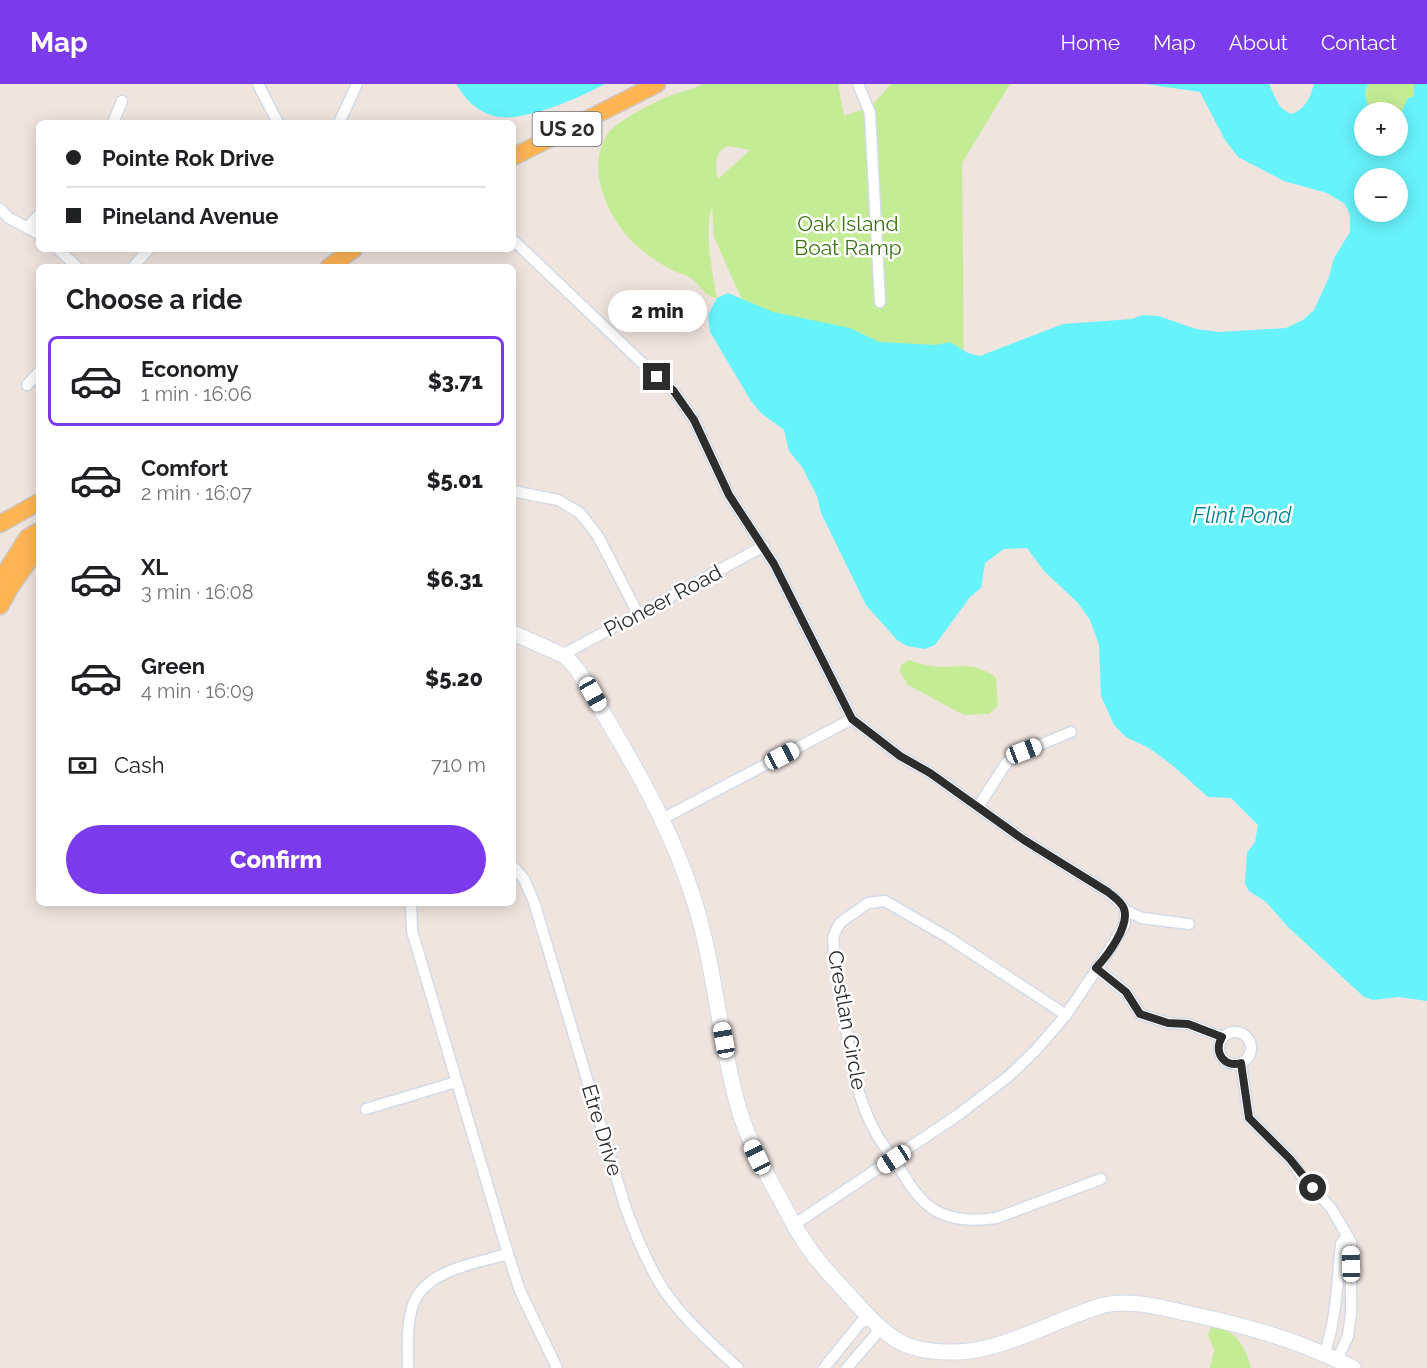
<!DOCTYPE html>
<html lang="en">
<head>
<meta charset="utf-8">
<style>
	:root { --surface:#fff; --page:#f6f6f6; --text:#202124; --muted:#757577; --line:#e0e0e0; --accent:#7c3aed }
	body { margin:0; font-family:Raleway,sans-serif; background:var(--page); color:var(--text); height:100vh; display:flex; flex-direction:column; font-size:22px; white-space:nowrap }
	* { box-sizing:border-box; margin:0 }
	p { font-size:20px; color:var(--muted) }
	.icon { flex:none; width:33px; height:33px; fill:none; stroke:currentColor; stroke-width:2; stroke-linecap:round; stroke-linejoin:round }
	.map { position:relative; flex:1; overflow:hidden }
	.drawer { position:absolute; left:36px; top:180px; width:480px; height:642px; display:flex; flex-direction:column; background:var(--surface); border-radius:9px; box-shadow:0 3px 15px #0003 }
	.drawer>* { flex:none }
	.top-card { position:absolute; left:36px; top:36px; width:480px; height:132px; border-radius:9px; box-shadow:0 3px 15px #0003; display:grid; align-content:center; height:132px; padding:0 30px; background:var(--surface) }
	.tools { position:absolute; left:1354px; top:18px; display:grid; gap:12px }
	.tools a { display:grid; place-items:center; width:54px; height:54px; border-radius:50%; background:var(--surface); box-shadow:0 3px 15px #0003; font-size:30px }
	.end { position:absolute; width:27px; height:27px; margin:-14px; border:8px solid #2d2d2d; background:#fff; box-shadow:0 0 0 3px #fff }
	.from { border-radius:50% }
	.bubble { position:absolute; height:42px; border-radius:21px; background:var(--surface); box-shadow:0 3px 15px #0003; font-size:20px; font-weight:800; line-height:42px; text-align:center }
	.car { position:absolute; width:18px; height:36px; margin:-18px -9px; border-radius:8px; box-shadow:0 0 4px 2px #0007; background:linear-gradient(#fff 24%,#345 0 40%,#fff 0 76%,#345 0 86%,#fff 0) }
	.top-card b { display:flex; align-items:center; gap:21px; height:57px; font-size:22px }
	.top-card b+b { border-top:2px solid var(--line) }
	.top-card i { width:15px; height:15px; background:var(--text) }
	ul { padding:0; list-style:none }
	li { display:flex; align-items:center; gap:18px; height:90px; margin:0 12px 9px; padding:0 18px; border:3px solid transparent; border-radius:9px }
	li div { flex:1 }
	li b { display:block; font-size:22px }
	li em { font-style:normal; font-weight:800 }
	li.current { border-color:var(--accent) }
	li>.icon { width:54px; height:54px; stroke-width:1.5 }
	h2 { padding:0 30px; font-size:27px; line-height:72px }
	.pay { display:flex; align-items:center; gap:15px; height:66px; padding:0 30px; font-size:22px }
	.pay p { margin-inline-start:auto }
	.cta { display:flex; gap:12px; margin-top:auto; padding:12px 30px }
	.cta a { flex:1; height:69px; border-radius:36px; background:var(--accent); color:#fff; font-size:24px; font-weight:800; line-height:69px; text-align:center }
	header { display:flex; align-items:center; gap:36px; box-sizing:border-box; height:84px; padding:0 30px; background:var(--accent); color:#fff }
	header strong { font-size:28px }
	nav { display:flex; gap:33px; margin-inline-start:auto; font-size:21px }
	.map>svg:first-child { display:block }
</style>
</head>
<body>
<header>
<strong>Map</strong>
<nav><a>Home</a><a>Map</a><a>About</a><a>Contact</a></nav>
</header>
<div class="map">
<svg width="1427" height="1284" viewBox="0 0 1427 1284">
	<rect width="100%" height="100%" fill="#f0e4de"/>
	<g fill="#c4ec95" fill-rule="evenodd">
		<path d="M702,0H838L844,32L871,22L891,0H1010L962,79L964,279L892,268L746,225L714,153L712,122C704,147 712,188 717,214C705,213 699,199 689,193C684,190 677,189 672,186C660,180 648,171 638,163C609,138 583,83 609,48C617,37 658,16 672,11C682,7 693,6 702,0ZM729,62L750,66L718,95C715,82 714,66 729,62Z"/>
		<path d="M1369,0H1414V12L1407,15L1398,36V28H1372C1367,18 1361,9 1369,0Z"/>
		<path d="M908,576C916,578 924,581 931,582C960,586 968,575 996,593L998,622L989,630L964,631L908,601L900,588L901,581Z"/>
		<path d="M1211,1243C1233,1241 1248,1266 1251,1284H1210L1214,1266L1208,1251Z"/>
	</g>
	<g fill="#67f3fc" fill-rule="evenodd">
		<path d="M456,0H605C581,13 521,40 494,32C476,27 465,15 456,0Z"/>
		<path d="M1146,0H1269C1276,13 1277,25 1292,30C1306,24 1310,14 1314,0H1369C1361,9 1367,19 1372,28H1365V62H1398L1400,54L1398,36L1407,15L1414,12V0H1427V917L1399,913L1373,916L1364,913L1287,842L1266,818L1249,807L1245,800L1247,769L1255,758L1258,741L1231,714L1208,713L1172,681L1149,664L1126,653L1114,641L1101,612L1099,561L1090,536L1078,519L1044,487L1027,464L1004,465L985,479L981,504L970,513L935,561L925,565L907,562L897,556L866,521L821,429L817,412L802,383L789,367L784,346L761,329L751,317L710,248L708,231L717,214L728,209L773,228L850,244L879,258L936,261L950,258L968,269L980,272L1063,240L1132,235L1143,231L1158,232L1196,245L1219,248L1286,244L1303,236L1314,226L1329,193L1334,174L1350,148V131L1345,120L1327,109L1284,97L1238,73L1225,56L1200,8ZM1365,94H1398V128H1365Z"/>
	</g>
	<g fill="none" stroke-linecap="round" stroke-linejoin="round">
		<g stroke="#d3dbe7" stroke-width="13">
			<g id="street">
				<polyline points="258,0 278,39"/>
				<polyline points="858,0 870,29 880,218"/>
				<polyline points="113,39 122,17"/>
				<polyline points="339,39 357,0"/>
				<polyline points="0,125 9,134 39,150"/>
				<polyline points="28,143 39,131"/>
				<polyline points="513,156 657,293 673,306 694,336 729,411 774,480 852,635 900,672 930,689 1024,756 1108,808 1123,822 1125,826 1125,840 1103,876 1066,931 1035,967 1009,992 958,1031 795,1140"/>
				<polyline points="58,165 77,183"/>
				<polyline points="133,183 149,165"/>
				<polyline points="27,301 39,288"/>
				<polyline points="513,407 558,416 580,429 598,452 638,530"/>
				<polyline points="562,571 764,462"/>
				<polyline points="978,723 1007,678 1025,667 1071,648"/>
				<polyline points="662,735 852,635"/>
				<path d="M513,782L524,795L534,818L625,1122C635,1150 646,1177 662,1203C681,1233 712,1260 738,1284"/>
				<polyline points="411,819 412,847 508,1170 520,1207 557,1284"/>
				<polyline points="1125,826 1142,834 1189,840"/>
				<polyline points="1096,884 1126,908 1140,930 1168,939 1188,940 1222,953"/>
				<path d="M1066,931L949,854L885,817L868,819L841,838L837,844L833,854L836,886L854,991C859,1010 865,1030 875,1047C881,1060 891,1070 898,1082C908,1097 917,1115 933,1125C951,1137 975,1137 996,1134L1101,1095"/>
				<circle cx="1235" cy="964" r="16"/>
				<polyline points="1241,979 1249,1034 1290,1075 1301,1091 1331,1124 1351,1158 1351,1230 1348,1252 1337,1276"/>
				<polyline points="366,1025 456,998"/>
				<path d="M1324,1271C1337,1234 1337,1198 1341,1160L1347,1152"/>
				<path d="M408,1284C408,1264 406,1238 414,1218C429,1185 477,1179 508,1170"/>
				<polyline points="824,1284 862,1237 874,1236 877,1249 847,1284"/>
			</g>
		</g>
		<g stroke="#d3dbe7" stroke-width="17">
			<path id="secondary" d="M513,549L565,572L577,585C619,656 665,728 691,807C715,877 718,951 738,1022C747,1054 762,1082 778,1111C786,1125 793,1140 802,1154C815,1175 832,1193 849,1211C864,1228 889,1257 912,1263C984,1283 1039,1240 1104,1221C1133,1215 1163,1224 1191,1230C1247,1242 1302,1257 1353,1284"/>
		</g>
		<g stroke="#c8c8c8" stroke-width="19">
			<g id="primary">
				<polyline points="513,73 657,0"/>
				<polyline points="329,183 354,165"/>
				<polyline points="0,440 39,418"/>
				<polyline points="0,497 27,454 39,447"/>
				<polyline points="0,522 10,504 39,462"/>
			</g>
		</g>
		<use href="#street" stroke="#fff" stroke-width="10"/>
		<use href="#secondary" stroke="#fff" stroke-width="15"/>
		<use href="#primary" stroke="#ffb454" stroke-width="16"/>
	</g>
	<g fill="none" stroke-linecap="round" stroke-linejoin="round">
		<path stroke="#2d2d2d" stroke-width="8" d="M657,293L673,306L694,336L729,411L774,480L852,635L900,672L930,689L1024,756L1108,808C1114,813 1122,818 1124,825C1130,842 1107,872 1096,884L1126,908L1140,930L1168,939L1188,940L1222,953C1213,968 1224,984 1241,979L1249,1034L1290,1075L1313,1104"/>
	</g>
	<g text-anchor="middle" stroke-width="5" stroke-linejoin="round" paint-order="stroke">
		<rect fill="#fff" stroke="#6c6c6c" stroke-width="1.5" x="532.5" y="28" width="69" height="34" rx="4.5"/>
		<g font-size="20" font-weight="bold" fill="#2d2d2d">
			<text x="567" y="52">US 20</text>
		</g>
		<g font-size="21" fill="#3b7413" stroke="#fff">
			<text x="848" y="147">Oak Island<tspan x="848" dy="24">Boat Ramp</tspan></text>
		</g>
		<g font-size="21" fill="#2d2d2d" stroke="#fff">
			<text transform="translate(663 517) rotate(-28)" y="7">Pioneer Road</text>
			<text transform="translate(847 936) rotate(80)" y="7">Crestlan Circle</text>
			<text transform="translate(602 1046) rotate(73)" y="7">Etre Drive</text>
		</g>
		<g font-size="22" font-style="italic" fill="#038296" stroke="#fff">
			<text x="1242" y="439">Flint Pond</text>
		</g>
	</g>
</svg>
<div class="tools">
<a>+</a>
<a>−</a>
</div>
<i class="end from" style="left:1313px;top:1104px"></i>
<i class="end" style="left:657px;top:293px"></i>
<div class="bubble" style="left:608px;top:206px;width:99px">2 min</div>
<i class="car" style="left:593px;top:610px;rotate:151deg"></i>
<i class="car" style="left:1024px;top:667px;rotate:69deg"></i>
<i class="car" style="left:782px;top:672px;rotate:62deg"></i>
<i class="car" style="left:724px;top:956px;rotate:350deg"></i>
<i class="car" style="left:757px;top:1073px;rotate:334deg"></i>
<i class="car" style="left:894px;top:1075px;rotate:237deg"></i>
<i class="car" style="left:1351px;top:1180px;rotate:359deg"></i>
<div class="top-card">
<b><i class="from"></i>Pointe Rok Drive</b>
<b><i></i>Pineland Avenue</b>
</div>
<section class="drawer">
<h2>Choose a ride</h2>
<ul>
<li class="current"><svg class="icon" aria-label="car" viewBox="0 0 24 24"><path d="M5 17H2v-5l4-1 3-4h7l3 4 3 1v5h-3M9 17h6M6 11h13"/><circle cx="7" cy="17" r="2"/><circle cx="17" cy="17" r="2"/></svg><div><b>Economy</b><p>1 min · 16:06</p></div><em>$3.71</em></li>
<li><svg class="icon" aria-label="car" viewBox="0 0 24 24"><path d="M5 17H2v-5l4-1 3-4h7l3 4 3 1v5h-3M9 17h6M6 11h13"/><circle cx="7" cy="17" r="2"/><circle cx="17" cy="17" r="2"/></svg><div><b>Comfort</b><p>2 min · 16:07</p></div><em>$5.01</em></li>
<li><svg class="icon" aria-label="car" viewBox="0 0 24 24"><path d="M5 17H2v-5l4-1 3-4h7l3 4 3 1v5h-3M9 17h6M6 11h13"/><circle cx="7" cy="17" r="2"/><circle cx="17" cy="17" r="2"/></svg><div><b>XL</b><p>3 min · 16:08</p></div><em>$6.31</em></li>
<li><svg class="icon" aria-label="car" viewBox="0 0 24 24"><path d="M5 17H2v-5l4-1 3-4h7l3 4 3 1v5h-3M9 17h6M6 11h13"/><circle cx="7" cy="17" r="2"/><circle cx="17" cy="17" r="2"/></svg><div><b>Green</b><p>4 min · 16:09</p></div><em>$5.20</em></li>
</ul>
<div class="pay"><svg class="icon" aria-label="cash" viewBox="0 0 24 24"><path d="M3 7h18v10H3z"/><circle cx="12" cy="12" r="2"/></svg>Cash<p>710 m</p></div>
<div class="cta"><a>Confirm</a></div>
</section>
</div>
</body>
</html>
